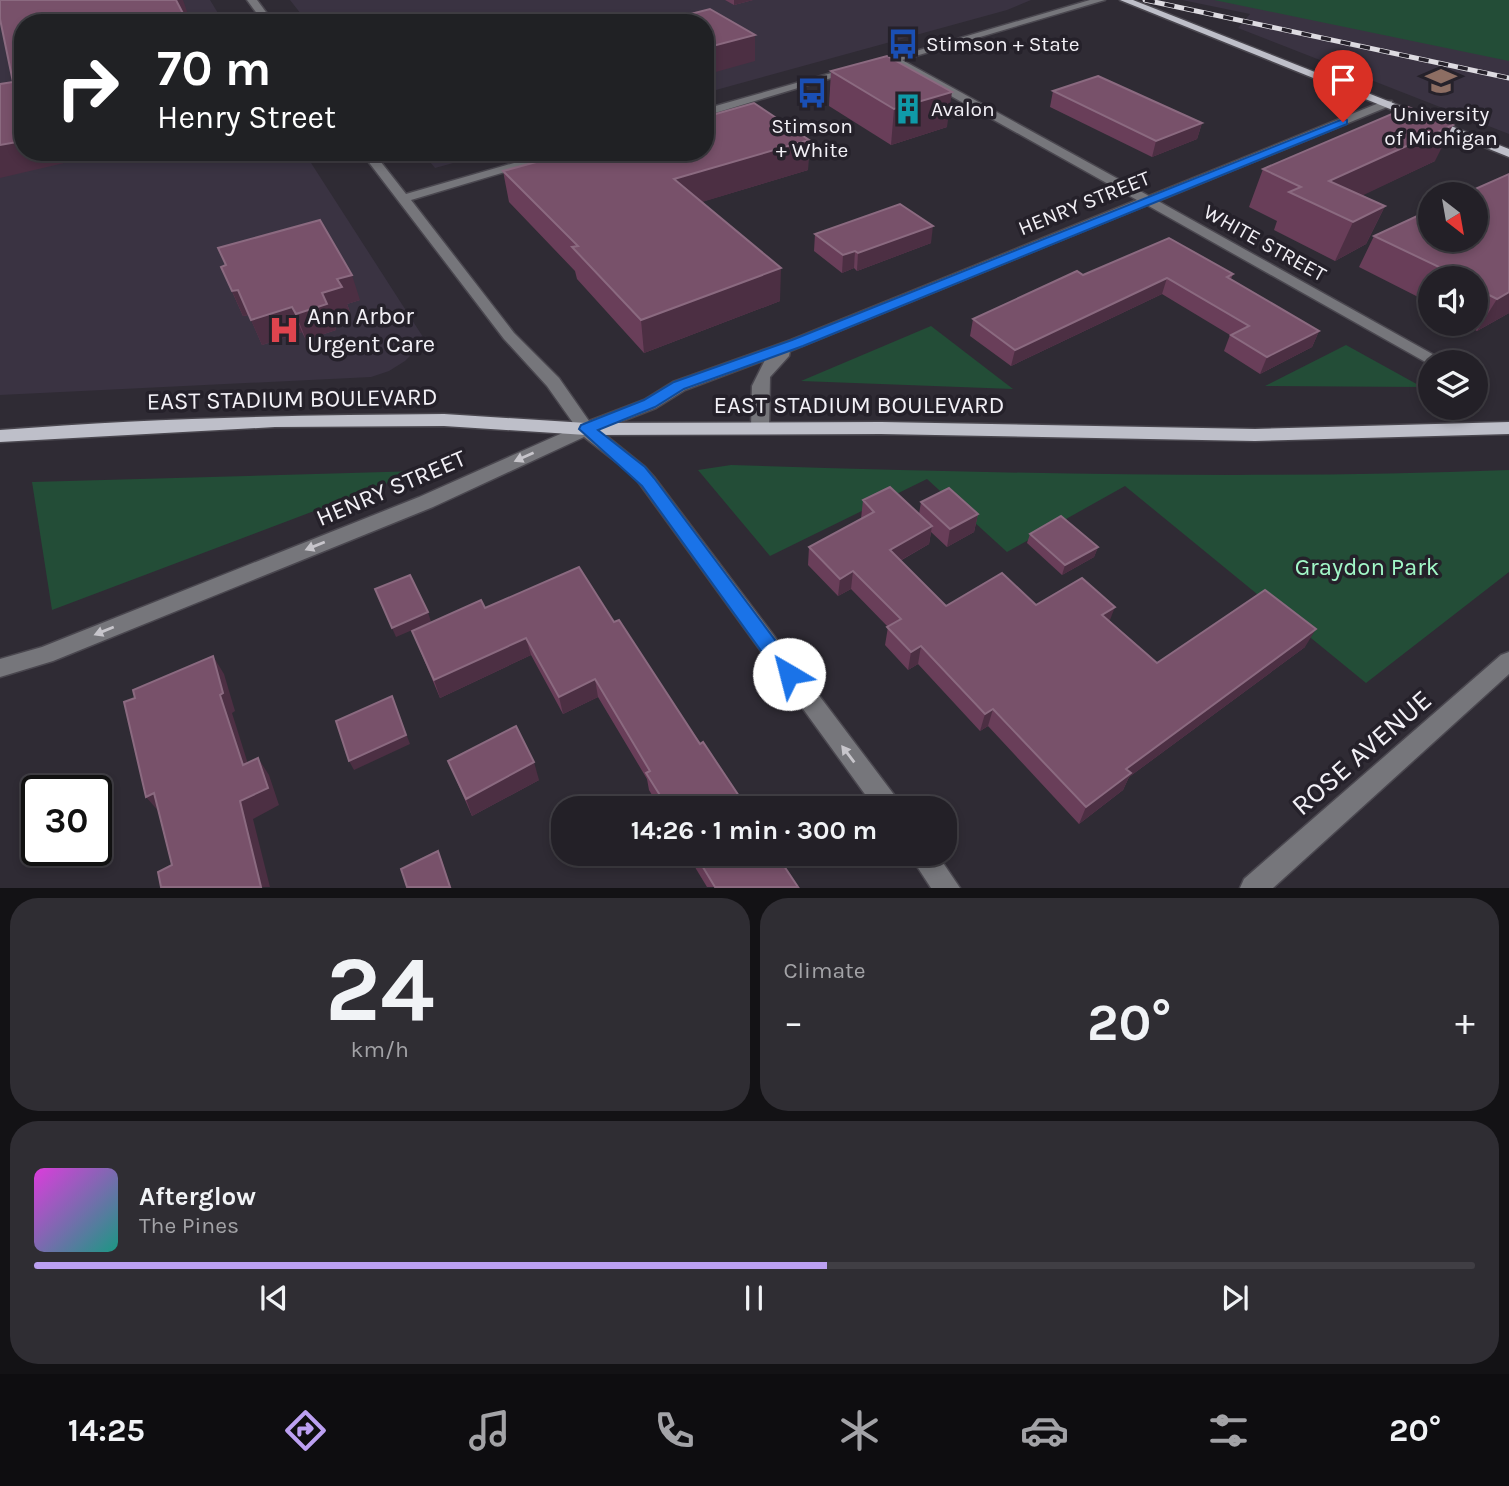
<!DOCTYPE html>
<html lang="en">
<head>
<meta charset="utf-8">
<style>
  body { margin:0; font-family:Karla,sans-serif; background:#2f2d33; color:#f1f3f6; height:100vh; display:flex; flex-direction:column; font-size:26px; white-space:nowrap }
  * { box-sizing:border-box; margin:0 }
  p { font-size:23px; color:#a3a3a7 }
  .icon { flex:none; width:38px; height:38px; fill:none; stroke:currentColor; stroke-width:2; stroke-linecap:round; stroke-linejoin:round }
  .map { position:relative; height:888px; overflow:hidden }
  .sheet { display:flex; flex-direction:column; gap:10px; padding:10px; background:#131215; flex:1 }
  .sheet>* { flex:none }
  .banner { position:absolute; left:14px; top:14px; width:700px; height:147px; border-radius:28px; box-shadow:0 4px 10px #0003,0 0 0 2px #403e44; background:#202124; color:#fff; overflow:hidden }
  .needle { width:46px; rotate:149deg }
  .tools { position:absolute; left:1418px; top:182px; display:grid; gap:14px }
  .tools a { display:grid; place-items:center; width:70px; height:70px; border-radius:50%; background:#232027; box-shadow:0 4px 10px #0003,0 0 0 2px #403e44; font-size:35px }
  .speed { position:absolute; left:21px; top:775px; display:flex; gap:14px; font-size:35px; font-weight:700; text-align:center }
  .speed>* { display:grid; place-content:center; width:91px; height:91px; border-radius:50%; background:#232027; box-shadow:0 4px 10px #0003,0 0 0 2px #403e44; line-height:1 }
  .speed .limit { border:4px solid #111; border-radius:10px; background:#fff; color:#111 }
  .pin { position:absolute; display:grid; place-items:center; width:60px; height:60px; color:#fff; margin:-72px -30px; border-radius:50% 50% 50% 0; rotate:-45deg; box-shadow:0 0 7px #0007 }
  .pin .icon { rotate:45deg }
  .me { position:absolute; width:77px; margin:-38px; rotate:323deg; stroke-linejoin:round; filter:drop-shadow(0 0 5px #0008) }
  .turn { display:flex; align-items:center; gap:24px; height:147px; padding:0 28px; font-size:32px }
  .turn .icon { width:91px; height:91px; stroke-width:2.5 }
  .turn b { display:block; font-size:49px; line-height:60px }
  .big { font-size:52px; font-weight:700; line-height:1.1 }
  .sheet .card { flex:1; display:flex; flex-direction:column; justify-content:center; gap:10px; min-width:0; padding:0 24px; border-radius:28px; background:#2f2d33 }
  .sheet .dial { align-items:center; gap:0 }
  .dial b { font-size:91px; line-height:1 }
  .song { display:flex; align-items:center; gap:21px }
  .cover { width:84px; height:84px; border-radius:10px; background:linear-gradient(135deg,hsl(300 70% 55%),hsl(170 70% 35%)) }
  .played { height:7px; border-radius:4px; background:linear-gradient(90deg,#bca0f2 55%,#403e44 55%) }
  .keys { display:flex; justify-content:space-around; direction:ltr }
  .heat { display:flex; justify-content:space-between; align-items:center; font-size:38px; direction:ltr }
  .sheet .tiles { flex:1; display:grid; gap:10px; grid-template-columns:1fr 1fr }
  .card:last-child { grid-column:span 2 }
  .trip { position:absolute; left:551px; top:796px; width:406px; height:70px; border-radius:28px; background:#232027; box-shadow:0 4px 10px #0003,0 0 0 2px #403e44; font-weight:700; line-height:70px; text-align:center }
  .tab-bar { display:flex; height:112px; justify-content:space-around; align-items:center; background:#0e0d10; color:#a3a3a7 }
  .tab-bar .icon { width:49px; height:49px }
  .tab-bar .on { color:#bca0f2 }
  .tab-bar b { font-size:32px; color:#f1f3f6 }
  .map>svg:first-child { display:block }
  .built { fill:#3a3342 }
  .green { fill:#234d37 }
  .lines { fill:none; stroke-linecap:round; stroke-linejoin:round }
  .minor-casing { stroke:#4a474f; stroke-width:3 }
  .major-casing { stroke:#4a474f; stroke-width:3 }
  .minor { fill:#76767b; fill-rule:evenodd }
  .major { fill:#bebfc9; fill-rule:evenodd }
  .rail-casing { stroke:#dddbe1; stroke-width:5 }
  .rail { stroke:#25212a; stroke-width:3.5; stroke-dasharray:10; stroke-linecap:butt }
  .wall { fill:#693e59 }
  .shaded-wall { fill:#4c2f43 }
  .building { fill:#78516a; stroke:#8b6a80; stroke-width:2 }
  .oneway { fill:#c7c5cb }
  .route { fill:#1a73e8; stroke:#114b97; stroke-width:2 }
  .labels { text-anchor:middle; stroke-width:7; stroke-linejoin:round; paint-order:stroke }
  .far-poi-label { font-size:21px; fill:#f2f0f6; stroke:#25212a; text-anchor:start }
  .far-street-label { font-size:21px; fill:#f2f0f6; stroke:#25212a }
  .poi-label { font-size:24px; fill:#f2f0f6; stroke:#25212a; text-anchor:start }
  .street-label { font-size:24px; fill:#f2f0f6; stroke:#25212a }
  .park-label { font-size:24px; fill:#a2f8c8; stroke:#25212a }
  .near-street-label { font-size:28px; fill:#f2f0f6; stroke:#25212a }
</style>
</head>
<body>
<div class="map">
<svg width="1509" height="888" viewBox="0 0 1509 888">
  <rect width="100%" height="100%" fill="#2f2b34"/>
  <!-- built -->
  <g class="built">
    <path d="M0 0H210L224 23H23V152H304L423 337 417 349 405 361 389 371 371 377 0 395Z"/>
    <path d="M290 0H1031L1007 10 705 93V23H308Z"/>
    <path d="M1182 0H1509V134L1238 28 1250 14Z"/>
    <path d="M422 152H493L435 168Z"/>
  </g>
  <!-- green -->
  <g class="green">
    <path d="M1214 0H1509V61Z"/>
    <path d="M931 326 1013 389 801 381Z"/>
    <path d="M1346 345 1422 387 1265 386Z"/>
    <path d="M731 465C991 473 1249 480 1509 470V572L1366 683 1125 486 1007 552 927 479 770 556 698 470Z"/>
    <path d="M420 471 52 610 32 482Z"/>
  </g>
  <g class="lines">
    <!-- minor casing -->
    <g class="minor-casing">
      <g id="minor">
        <path d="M247 0H257L274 23H264Z"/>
        <path d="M1090 0H1105L902 60 1149 196 1384 101H1392V105L1158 201 1443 360 1429 364 1147 205 790 351 789 356 770 377 769 428 766 432 760 434 751 428 752 386 765 360 685 390 656 408 599 430 645 467 654 477 898 800 901 808H875L642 487 633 475 584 437 433 507 53 661 0 677V659L42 647 419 497 576 427 547 386 504 339 361 152H373L406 194 552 152H572L411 200 514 333 559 378 589 421 644 400 673 382 791 340 1137 200 892 63 887 64 882 61Z"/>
        <path d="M849 68 858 70 705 116V109Z"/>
        <path d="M1509 652V674L1273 888H1240L1244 879 1501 655Z"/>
        <path d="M909 854H937L960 888H931Z"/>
      </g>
    </g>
    <!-- major casing -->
    <g class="major-casing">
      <g id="major">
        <path d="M1120 0H1133L1509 149V157Z"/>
        <path d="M444 414 586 423 881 422 1255 429 1509 422V434L1255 441 881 434 586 435 444 426 275 427 0 442V430C148 418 296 415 444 414Z"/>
      </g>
    </g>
    <!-- minor -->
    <use href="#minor" class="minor"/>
    <!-- major -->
    <use href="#major" class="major"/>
    <!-- rail casing -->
    <g class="rail-casing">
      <path id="rail" d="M1145 0 1509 78"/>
    </g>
    <!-- rail -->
    <use href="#rail" class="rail"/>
  </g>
  <!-- wall -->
  <g class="wall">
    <path d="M725 0H753L734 5Z"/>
    <path d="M831 71 947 127 891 145 829 106Z"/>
    <path d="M1053 91 1202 123 1197 139 1152 157 1050 107Z"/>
    <path d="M809 140 808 170 701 202 780 301 644 353 577 279 575 271 509 202 503 171Z"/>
    <path d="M1435 161 1362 195 1385 206 1366 244 1335 261 1274 230 1277 221 1249 207 1263 169Z"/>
    <path d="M815 234 931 243 857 271 854 268 842 273 814 251Z"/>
    <path d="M1374 236 1475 240 1509 313 1477 331 1463 324H1475V278H1430V303L1359 267Z"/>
    <path d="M221 267 360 300 347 304 350 312 332 318 336 330 306 340 302 332 262 345 249 315 243 316Z"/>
    <path d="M1233 274 1231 279 1319 331 1312 347 1260 374 1224 351 1230 335 1162 294 1011 366 970 336 973 319 1083 275Z"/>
    <path d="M863 500 919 514 921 502 978 514 974 532 947 547 931 532 929 544 900 561 946 606 1036 605 1110 621 1157 663 1305 647 1129 777 1123 790 1079 824 988 726 980 731 918 664 908 670 885 645 888 627 851 589 838 596 808 565 809 547 861 519Z"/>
    <path d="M1030 534 1098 547 1094 557 1062 575 1027 543Z"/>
    <path d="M485 608 614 622 747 808H660L649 790 647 779 598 697 563 714 531 655 440 698 412 631Z"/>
    <path d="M448 761 539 780 472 816Z"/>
    <path d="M687 854H776L798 887H707Z"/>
  </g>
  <!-- shaded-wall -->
  <g class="shaded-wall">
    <path d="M176 0H183L191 23H184Z"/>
    <path d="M734 0H753L734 5Z"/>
    <path d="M755 35V61L705 75V48Z"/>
    <path d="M952 92 947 127 891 145 894 109Z"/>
    <path d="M1202 123 1197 139 1152 157 1156 141Z"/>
    <path d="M1453 125 1435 161 1330 211 1329 181Z"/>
    <path d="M809 140 808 170 676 210 674 179Z"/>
    <path d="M23 141V152H111L0 178V145Z"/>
    <path d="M1385 206 1366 244 1335 261 1353 222Z"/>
    <path d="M933 226 931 243 857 271 858 253Z"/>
    <path d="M855 251 854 268 842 273 843 255Z"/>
    <path d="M781 268 780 301 644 353 641 320Z"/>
    <path d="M352 275 360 300 347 304 350 312 332 318 336 330 306 340 296 314 337 279Z"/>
    <path d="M1167 278 1162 294 1011 366 1015 350Z"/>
    <path d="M1509 284V313L1477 331 1497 299Z"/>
    <path d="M238 290 249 315 243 316 232 291Z"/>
    <path d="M292 307 302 332 262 345 251 320Z"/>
    <path d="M1319 331 1312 347 1260 374 1267 357Z"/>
    <path d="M978 514 974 532 947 547 950 529Z"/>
    <path d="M932 526 929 544 887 568 890 550Z"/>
    <path d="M1098 547 1094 557 1062 575 1065 565Z"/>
    <path d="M853 571 851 589 838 596 840 579Z"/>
    <path d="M1115 607 1108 625 1102 615Z"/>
    <path d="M428 612 431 622 396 637 392 628Z"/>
    <path d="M1316 629 1305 647 1129 777 1123 790 1079 824 1086 807 1126 769Z"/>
    <path d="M526 638 531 655 440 698 434 680Z"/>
    <path d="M921 646 918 664 908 670 911 652Z"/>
    <path d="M213 656 224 674 235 711 232 713 254 783 243 765 220 695Z"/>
    <path d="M595 679 598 697 563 714 559 697Z"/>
    <path d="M392 696 410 744 354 770 349 761Z"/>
    <path d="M993 709 988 726 980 731 985 714Z"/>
    <path d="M258 758 269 775 279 805 253 819 270 887H261L240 801Z"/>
    <path d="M534 762 539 780 472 816 466 799Z"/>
    <path d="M154 793 161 814 146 797Z"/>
    <path d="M438 851 442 860 451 887H450Z"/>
  </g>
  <!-- building -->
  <g class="building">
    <path d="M0 0H176L188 23H23V141L0 145V84L13 82 0 19Z"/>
    <path d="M710 9 755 35 705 48V23H655Z"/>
    <path d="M887 56 952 92 894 109 831 71Z"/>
    <path d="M1098 76 1202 123 1156 141 1053 91Z"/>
    <path d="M754 103 809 140 674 179 781 268 641 320 572 247 578 246 503 171 573 152H705V117Z"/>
    <path d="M1408 107 1453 125 1329 181 1385 206 1353 222 1289 192 1301 187 1263 169Z"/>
    <path d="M1509 174V292L1497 299 1475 288V278H1462L1374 236 1430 210V240H1475V194H1464Z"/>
    <path d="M900 204 933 226 858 253 855 251 843 255 815 234Z"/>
    <path d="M320 220 352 275 337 279 342 287 322 293 327 304 296 314 292 307 251 320 238 290 232 291 221 267 226 265 218 248Z"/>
    <path d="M1169 238 1233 274 1227 277 1319 331 1267 357 1231 335 1249 326 1167 278 1015 350 973 319 1077 271 1083 275Z"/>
    <path d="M890 487 932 526 890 550 946 606 1002 573 1036 605 1082 578 1115 607 1102 615 1157 663 1265 590 1316 629 1126 769 1131 773 1086 807 993 709 985 714 921 646 911 652 887 627 901 619 853 571 840 579 809 547 874 512 863 500Z"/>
    <path d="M949 488 978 514 950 529 921 502Z"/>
    <path d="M1061 516 1098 547 1065 565 1030 534Z"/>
    <path d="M579 567 614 622 619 620 700 744 703 742 747 808H668L646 773 650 771 595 679 559 697 526 638 434 680 412 631 481 600 485 608Z"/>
    <path d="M410 575 428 612 392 628 375 589Z"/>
    <path d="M213 656 223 693 220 695 243 765 258 758 268 788 240 801 261 887H161L158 872 172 865 154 793 146 797 124 702 135 698 133 690Z"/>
    <path d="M392 696 406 735 349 761 336 721Z"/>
    <path d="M516 726 534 762 466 799 448 761Z"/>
    <path d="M438 851 450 887H407L401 869Z"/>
    <path d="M695 854H776L798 887H715Z"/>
  </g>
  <!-- one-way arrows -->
  <defs><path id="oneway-solid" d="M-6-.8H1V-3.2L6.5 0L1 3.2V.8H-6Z" transform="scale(1.75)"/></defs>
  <g class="oneway">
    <use href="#oneway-solid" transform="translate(524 457) rotate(156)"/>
    <use href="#oneway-solid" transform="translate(315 546) rotate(158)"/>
    <use href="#oneway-solid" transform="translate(104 631) rotate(158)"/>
    <use href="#oneway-solid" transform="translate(848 754) rotate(-127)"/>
  </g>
  <!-- route -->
  <path class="route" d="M1343 119 1347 120V124L803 346 684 389 655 407 598 430 645 467 654 478 796 668 799 674 796 680 789 683 782 680 642 486 579 429 581 425 644 400 674 382 792 340Z"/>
  <!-- icons -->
  <defs>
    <g id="bus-bare" transform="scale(2.415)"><path d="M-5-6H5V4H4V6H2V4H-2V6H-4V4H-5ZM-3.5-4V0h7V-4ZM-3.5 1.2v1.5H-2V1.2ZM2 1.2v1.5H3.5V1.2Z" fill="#1a4fb4" stroke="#25212a" stroke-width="2.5" paint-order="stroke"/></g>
    <g id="university-bare" transform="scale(2.415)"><path d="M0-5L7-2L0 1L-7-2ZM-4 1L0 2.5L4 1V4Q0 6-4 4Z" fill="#8d6e63" stroke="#25212a" stroke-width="2.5" paint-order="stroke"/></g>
    <g id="building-bare" transform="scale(2.415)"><path d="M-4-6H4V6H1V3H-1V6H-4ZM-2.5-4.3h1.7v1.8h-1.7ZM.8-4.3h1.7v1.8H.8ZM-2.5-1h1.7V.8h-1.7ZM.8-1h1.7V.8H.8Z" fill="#0f9aa8" stroke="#25212a" stroke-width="2.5" paint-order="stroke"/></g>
    <g id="hospital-bare" transform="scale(2.415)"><path d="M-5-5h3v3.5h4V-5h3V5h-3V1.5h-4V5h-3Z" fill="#e0444e" stroke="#25212a" stroke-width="2.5" paint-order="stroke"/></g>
  </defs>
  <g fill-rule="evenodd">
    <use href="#bus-bare" x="903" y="44"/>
    <use href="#university-bare" x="1441" y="81"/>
    <use href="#bus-bare" x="812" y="93"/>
    <use href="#building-bare" x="908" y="109"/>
    <use href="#hospital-bare" x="284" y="330"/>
  </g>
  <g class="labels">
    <!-- far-poi labels -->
    <g class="far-poi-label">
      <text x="926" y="51">Stimson + State</text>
      <text x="931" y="116">Avalon</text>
      <text x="1441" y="121" text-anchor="middle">University<tspan x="1441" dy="24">of Michigan</tspan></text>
      <text x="812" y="133" text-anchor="middle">Stimson<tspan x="812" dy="24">+ White</tspan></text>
    </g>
    <!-- far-street labels -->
    <g class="far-street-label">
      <text transform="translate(1084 203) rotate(-22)" y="7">HENRY STREET</text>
      <text transform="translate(1265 243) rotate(29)" y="7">WHITE STREET</text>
    </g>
    <!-- poi labels -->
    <g class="poi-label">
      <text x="307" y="324">Ann Arbor<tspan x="307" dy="28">Urgent Care</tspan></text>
    </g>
    <!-- street labels -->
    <g class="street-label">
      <text transform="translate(292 399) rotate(-1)" y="8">EAST STADIUM BOULEVARD</text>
      <text x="859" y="413">EAST STADIUM BOULEVARD</text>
      <text transform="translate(391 488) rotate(-23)" y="8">HENRY STREET</text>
    </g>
    <!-- park labels -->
    <g class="park-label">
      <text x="1367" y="575">Graydon Park</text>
    </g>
    <!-- near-street labels -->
    <g class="near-street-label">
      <text transform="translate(1361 752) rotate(-41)" y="10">ROSE AVENUE</text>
    </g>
  </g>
</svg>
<div class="tools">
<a><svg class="needle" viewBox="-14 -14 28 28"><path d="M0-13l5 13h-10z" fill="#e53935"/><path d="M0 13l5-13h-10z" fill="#a3a3a7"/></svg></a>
<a><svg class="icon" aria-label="sound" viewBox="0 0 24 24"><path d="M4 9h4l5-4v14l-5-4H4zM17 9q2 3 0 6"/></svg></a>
<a><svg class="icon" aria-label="layers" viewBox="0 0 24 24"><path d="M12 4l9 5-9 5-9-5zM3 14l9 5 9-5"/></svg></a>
</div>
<div class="speed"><div class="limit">30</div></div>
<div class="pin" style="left:1343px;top:122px;background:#d93025"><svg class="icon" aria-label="arrive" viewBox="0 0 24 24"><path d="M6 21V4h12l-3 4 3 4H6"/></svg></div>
<svg class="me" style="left:789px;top:674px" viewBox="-20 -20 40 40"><circle r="19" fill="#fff"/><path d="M0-13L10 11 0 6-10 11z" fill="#1a73e8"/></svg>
<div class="trip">14:26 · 1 min · 300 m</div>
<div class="banner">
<div class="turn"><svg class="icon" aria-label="right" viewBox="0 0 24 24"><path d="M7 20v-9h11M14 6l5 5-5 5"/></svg><div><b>70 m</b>Henry Street</div></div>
</div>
</div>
<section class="sheet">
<div class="tiles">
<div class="card dial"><b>24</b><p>km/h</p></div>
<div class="card"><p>Climate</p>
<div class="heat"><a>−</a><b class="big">20°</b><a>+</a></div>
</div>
<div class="card">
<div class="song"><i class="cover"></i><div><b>Afterglow</b><p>The Pines</p></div></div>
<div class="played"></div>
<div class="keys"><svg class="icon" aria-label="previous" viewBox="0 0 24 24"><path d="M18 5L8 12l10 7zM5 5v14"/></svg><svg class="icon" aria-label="pause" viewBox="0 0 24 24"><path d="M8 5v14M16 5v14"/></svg><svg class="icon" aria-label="next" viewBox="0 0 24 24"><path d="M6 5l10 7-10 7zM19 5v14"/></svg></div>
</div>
</div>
</section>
<nav class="tab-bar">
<b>14:25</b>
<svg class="icon on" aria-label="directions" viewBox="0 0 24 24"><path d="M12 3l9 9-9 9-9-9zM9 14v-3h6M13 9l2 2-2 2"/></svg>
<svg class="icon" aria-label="music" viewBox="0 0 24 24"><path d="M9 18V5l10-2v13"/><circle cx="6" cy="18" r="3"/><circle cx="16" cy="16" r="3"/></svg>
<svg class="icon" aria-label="phone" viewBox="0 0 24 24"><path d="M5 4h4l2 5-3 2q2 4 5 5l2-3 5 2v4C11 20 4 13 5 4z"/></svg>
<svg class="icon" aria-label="climate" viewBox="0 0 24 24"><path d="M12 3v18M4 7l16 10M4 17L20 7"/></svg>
<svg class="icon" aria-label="car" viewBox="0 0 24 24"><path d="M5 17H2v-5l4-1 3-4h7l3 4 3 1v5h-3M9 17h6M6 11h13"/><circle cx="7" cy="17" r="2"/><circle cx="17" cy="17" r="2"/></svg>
<svg class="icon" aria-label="filters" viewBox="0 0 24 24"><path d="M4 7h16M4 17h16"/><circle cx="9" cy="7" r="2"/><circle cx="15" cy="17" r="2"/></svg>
<b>20°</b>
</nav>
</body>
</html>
